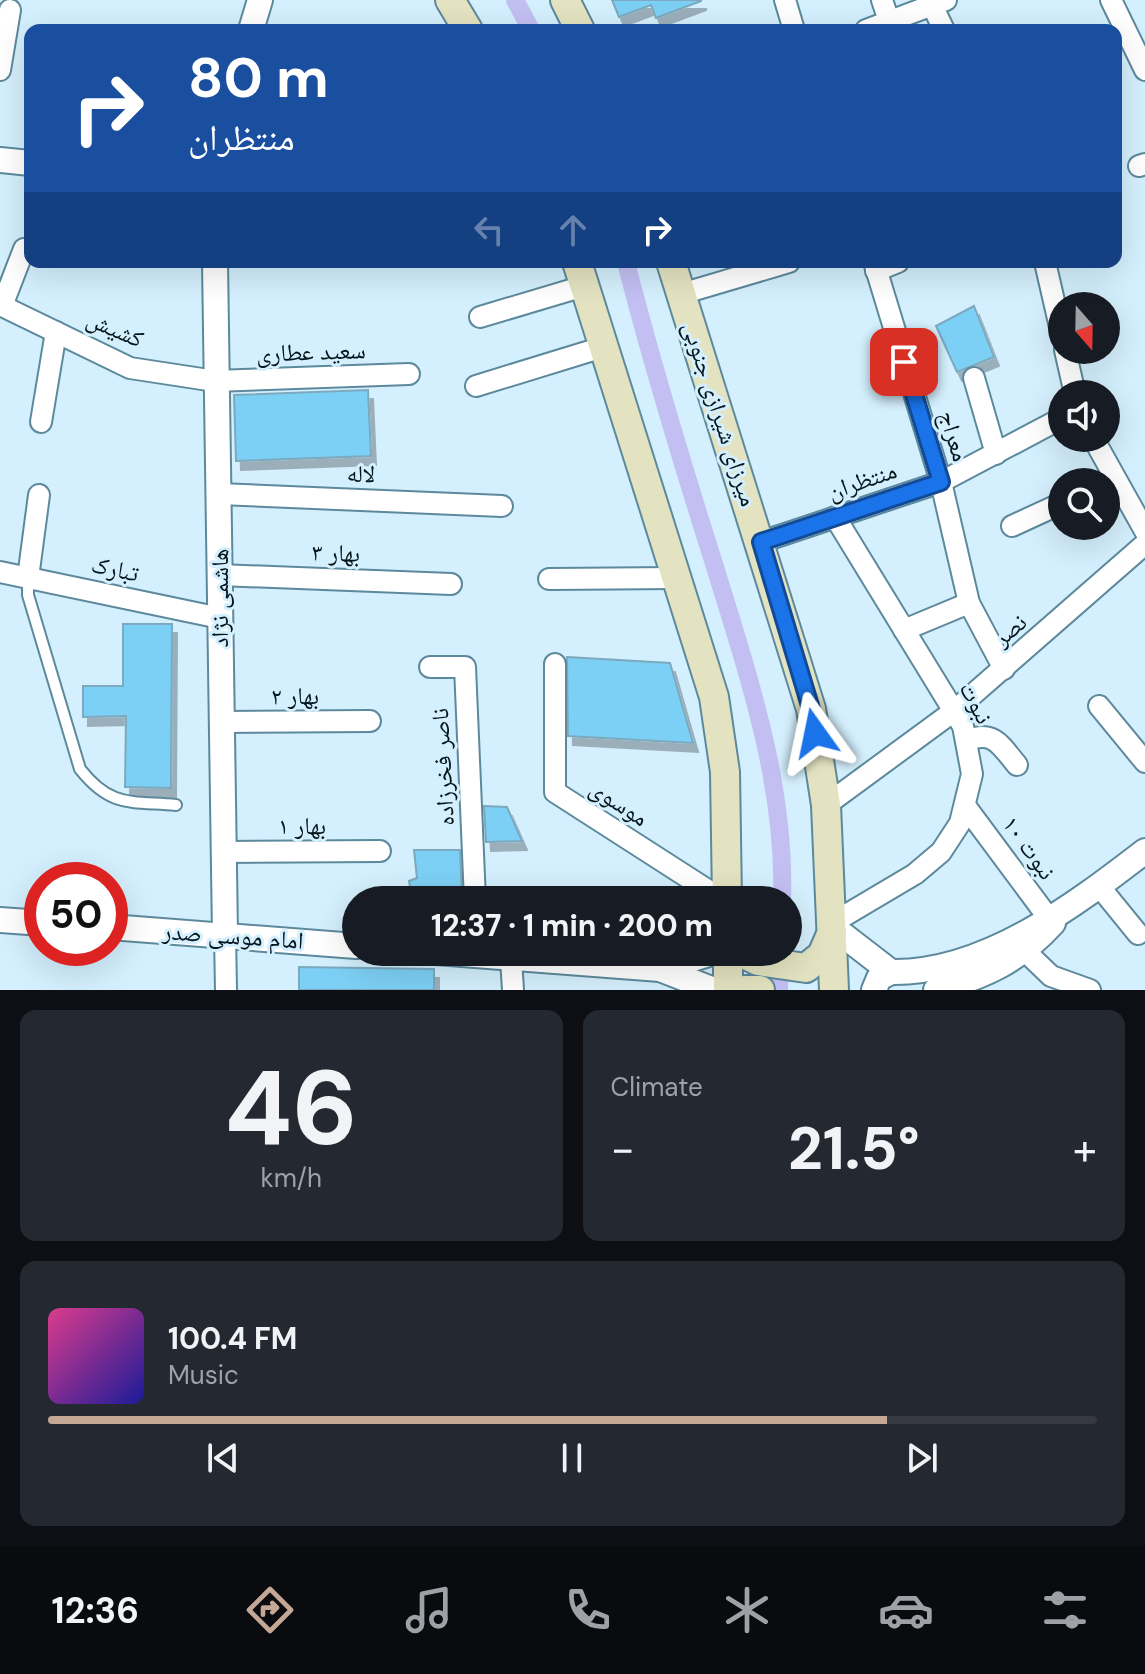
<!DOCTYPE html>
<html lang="en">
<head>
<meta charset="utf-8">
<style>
  body { margin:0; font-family:"DM Sans","Noto Naskh Arabic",sans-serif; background:#242831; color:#f1f3f6; height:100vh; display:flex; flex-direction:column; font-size:30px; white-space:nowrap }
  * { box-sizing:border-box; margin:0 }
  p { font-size:26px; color:#9ea1a6 }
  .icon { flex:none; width:44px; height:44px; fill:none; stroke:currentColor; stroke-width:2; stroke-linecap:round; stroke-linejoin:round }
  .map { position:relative; height:990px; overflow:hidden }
  .side { display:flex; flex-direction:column; gap:20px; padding:20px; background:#0d0f14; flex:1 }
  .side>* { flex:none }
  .top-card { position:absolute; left:24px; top:24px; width:1098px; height:244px; border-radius:16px; box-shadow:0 8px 32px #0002; background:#1a4fa0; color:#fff; overflow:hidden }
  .needle { width:52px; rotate:160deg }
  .buttons { position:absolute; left:1048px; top:292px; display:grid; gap:16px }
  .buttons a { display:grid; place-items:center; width:72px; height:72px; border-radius:50%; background:#171b24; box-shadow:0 8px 32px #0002; font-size:40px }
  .speed { position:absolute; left:24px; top:862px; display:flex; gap:16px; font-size:40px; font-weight:700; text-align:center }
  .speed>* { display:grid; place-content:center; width:104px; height:104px; border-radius:50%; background:#171b24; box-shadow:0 8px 32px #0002; line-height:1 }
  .speed .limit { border:12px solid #d22; background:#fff; color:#111 }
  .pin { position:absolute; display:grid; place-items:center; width:68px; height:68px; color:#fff; margin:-34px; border-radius:16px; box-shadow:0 4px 12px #0006 }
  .me { position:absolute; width:88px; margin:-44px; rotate:348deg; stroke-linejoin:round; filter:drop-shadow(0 0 6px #0008) }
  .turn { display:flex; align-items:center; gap:28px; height:168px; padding:0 32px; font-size:36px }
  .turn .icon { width:104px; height:104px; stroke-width:2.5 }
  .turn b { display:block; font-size:56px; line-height:68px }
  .lanes { display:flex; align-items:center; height:76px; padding:0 32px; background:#0003; justify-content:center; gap:40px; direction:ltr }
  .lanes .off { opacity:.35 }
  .big { font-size:60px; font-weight:800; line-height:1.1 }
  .side .tile { flex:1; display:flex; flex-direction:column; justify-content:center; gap:12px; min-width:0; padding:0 28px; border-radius:16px; background:#242831 }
  .side .dial { align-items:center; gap:0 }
  .dial b { font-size:104px; line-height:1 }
  .song { display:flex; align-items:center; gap:24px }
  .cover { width:96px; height:96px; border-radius:12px; background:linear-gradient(135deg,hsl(330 70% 55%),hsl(240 70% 35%)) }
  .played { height:8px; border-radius:4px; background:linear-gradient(90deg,#c5a796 80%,#363941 80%) }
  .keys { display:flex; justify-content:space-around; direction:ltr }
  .heat { display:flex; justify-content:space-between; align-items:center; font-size:44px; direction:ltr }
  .side .tiles { flex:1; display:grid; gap:20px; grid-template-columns:1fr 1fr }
  .tile:last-child { grid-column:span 2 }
  .trip { position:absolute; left:342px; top:886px; width:460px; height:80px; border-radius:40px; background:#171b24; box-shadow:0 8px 32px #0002; font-weight:800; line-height:80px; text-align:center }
  .tabs { display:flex; height:128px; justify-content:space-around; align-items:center; background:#090b0e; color:#9ea1a6 }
  .tabs .icon { width:56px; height:56px }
  .tabs .active { color:#c5a796 }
  .tabs b { font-size:36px; color:#f1f3f6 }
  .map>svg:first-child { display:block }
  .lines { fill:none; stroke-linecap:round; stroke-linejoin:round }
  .canal { stroke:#c3bff3; stroke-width:18 }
  .building { fill:#7dd0f5; stroke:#7ca9be; stroke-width:2; filter:url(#shadow) }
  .service-casing { stroke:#5d899d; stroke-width:14 }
  .minor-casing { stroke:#5d899d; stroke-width:24 }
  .tertiary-casing { stroke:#5d899d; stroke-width:28 }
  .secondary-casing { stroke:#5d899d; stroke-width:32 }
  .service { stroke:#fff; stroke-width:10 }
  .minor { stroke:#fff; stroke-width:20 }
  .tertiary { stroke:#fff; stroke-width:24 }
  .secondary { stroke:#e3e3c1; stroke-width:28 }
  .route-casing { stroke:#114b97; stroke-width:20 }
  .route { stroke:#1a73e8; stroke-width:14 }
  .labels { text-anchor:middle; stroke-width:6; stroke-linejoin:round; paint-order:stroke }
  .street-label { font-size:24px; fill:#04151c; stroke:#d4effd }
</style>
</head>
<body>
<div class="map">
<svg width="1145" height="990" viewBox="0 0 1145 990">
  <defs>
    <filter id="shadow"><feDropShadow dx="5" dy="9" stdDeviation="0" flood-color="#0004"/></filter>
  </defs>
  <rect width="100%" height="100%" fill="#d4effd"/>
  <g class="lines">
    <!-- canal -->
    <g class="canal">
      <path d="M515 0 531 30"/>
      <path d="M626 262C652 365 683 466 715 567 748 675 786 785 782 900"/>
      <path d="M779 990 780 955"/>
    </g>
  </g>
  <!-- building -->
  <g class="building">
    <path d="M612 0H701V1L656 18 651 5 619 17Z"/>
    <path d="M974 306 994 357 957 372 936 326Z"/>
    <path d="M368 390 371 456 236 461 234 395Z"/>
    <path d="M123 624H172L171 788 125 787 126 716 83 717V686H123Z"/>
    <path d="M567 657 670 663 693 743 568 736Z"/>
    <path d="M484 806 507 807 522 841 486 842Z"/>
    <path d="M414 850H460L462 900H412L409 881 417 878Z"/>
    <path d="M299 967 434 969V990H299Z"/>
  </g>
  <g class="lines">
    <!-- service casing -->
    <g class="service-casing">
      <path id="service" d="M28 578V595L80 769C111 808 130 801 176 805"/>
    </g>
    <!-- minor casing -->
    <g class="minor-casing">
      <g id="minor">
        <path d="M785 0 794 30"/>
        <path d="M882 0 889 21"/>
        <path d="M1111 0 1145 70"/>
        <path d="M932 5 944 30"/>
        <path d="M866 30 946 0"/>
        <path d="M0 70 10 10"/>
        <path d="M1139 166 1145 164"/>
        <path d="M874 262 941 482 969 603 1004 669"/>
        <path d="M1045 262 1062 336"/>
        <path d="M876 271 898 262"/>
        <path d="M681 294 789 262"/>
        <path d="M0 305 130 368 215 381 409 374"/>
        <path d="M2 306 24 249"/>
        <path d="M480 317 584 286"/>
        <path d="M1065 350 1075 394"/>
        <path d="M974 378 996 454"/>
        <path d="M476 386 603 347"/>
        <path d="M41 422 56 332"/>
        <path d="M1093 438 1145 531"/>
        <path d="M219 494 502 506"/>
        <path d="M1012 526 1062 503"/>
        <path d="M761 542 941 482 1062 418"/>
        <path d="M0 572 220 618"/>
        <path d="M219 575 451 584"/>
        <path d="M28 578 39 495"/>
        <path d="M549 579 676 578"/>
        <path d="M904 630 969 603"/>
        <path d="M555 664V792L723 900"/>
        <path d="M430 667H465L475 900"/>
        <path d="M1099 706 1145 762"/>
        <path d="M221 722 370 721"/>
        <path d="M968 740C994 730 1001 746 1017 765"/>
        <path d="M826 805 954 711 1145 544"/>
        <path d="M966 807 1050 920"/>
        <path d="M225 852 380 851"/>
        <path d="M1099 886 1138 934"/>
        <path d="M834 922 915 874 941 852 960 823 972 774 963 726 835 517"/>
        <path d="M225 935 226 990"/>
        <path d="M1026 952 1051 976 1090 990"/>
        <path d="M511 959 513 990"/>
      </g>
    </g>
    <!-- tertiary casing -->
    <g class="tertiary-casing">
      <g id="tertiary">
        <path d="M251 30 260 0"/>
        <path d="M0 160 30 163"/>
        <path d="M215 262 225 935"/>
        <path d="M0 920 42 923"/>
        <path d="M110 927 356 946"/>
        <path d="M834 928 891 972C984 974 1075 905 1145 851"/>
        <path d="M436 952 660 969 714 990"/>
        <path d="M660 969 715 952"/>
        <path d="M874 990 879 978 891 972"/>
        <path d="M936 990C986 976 1018 961 1053 923"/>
      </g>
    </g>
    <!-- secondary casing -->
    <g class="secondary-casing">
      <g id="secondary">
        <path d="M450 0 468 30"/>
        <path d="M565 0 580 30"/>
        <path d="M577 262 714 697 725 772 727 900"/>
        <path d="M671 262 811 709 826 805 834 990"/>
        <path d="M728 952V990"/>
        <path d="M740 952 758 961 806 968 822 955 832 932"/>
        <path d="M745 990H760"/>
      </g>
    </g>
    <!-- service -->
    <use href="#service" class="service"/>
    <!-- minor -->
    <use href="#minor" class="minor"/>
    <!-- tertiary -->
    <use href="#tertiary" class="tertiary"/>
    <!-- secondary -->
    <use href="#secondary" class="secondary"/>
  </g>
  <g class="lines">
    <!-- route casing -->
    <g class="route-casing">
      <path id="route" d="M815 733 811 709 761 542 941 482 904 362"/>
    </g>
    <!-- route -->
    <use href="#route" class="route"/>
  </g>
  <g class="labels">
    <!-- street labels -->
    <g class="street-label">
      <text transform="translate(115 329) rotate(23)" y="8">کشیش</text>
      <text transform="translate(311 352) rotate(-2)" y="8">سعید عطاری</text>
      <text transform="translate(720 414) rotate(72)" y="8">میرزای شیرازی جنوبی</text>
      <text transform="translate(954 436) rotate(73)" y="8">معراج</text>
      <text transform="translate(361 474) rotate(2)" y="8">لاله</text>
      <text transform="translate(862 481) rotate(-19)" y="8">منتظران</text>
      <text transform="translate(336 553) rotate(2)" y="8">بهار ۳</text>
      <text transform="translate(115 569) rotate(12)" y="8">تبارک</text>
      <text transform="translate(220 598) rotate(-90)" y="8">هاشمی نژاد</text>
      <text transform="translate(1010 630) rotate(-41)" y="8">نصر</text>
      <text x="295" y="704">بهار ۲</text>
      <text transform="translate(976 703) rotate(62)" y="8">نبوت</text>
      <text transform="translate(443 767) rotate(-93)" y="8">ناصر فخرزاده</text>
      <text transform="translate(619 803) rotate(33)" y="8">موسوی</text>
      <text x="302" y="834">بهار ۱</text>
      <text transform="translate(1029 848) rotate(54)" y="8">نبوت ۱۰</text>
      <text transform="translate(233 936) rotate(4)" y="8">امام موسی صدر</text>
    </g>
  </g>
</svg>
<div class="buttons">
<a><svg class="needle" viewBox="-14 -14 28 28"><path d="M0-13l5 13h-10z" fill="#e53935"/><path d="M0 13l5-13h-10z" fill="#9ea1a6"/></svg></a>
<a><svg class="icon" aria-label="sound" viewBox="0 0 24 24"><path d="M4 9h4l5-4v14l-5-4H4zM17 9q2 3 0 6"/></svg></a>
<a><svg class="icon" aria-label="search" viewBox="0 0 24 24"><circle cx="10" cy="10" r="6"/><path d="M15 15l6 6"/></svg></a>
</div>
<div class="speed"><div class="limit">50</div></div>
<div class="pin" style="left:904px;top:362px;background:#d93025"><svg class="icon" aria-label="arrive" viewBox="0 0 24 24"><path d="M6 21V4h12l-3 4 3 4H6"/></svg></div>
<svg class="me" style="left:815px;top:733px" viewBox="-20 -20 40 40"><path d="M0-17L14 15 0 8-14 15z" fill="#1a73e8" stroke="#fff" stroke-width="4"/></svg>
<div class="trip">12:37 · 1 min · 200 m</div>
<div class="top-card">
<div class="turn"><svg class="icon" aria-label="right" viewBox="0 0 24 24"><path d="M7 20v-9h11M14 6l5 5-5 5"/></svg><div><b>80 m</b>منتظران</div></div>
<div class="lanes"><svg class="icon off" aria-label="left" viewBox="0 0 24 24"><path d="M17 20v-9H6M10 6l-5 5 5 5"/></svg><svg class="icon off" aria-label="ahead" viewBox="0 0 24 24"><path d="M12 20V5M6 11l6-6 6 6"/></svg><svg class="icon" aria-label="right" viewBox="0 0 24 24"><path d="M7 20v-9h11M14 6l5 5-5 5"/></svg></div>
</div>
</div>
<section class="side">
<div class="tiles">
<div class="tile dial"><b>46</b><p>km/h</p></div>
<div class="tile"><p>Climate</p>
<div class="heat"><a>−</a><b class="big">21.5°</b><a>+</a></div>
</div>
<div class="tile">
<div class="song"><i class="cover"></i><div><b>100.4 FM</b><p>Music</p></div></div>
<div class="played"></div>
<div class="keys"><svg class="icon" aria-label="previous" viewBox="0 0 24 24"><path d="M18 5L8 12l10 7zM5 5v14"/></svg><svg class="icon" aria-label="pause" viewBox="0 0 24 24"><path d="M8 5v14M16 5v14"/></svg><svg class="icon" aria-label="next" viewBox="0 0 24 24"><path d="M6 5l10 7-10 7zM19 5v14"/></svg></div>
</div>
</div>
</section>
<nav class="tabs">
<b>12:36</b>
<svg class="icon active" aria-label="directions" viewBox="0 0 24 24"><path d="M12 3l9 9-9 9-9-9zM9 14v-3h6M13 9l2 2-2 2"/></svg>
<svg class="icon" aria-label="music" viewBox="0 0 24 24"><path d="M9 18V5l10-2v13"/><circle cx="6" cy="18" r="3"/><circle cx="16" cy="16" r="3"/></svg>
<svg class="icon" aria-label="phone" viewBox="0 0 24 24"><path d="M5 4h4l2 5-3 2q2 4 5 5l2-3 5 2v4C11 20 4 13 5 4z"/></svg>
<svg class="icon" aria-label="climate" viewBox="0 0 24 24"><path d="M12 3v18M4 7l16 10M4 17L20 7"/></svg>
<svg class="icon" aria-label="car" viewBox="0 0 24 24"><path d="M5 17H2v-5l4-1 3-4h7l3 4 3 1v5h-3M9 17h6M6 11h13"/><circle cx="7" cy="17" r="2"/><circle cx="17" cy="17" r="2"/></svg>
<svg class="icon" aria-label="filters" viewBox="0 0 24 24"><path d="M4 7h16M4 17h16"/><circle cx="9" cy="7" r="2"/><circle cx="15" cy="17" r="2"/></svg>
</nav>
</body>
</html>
